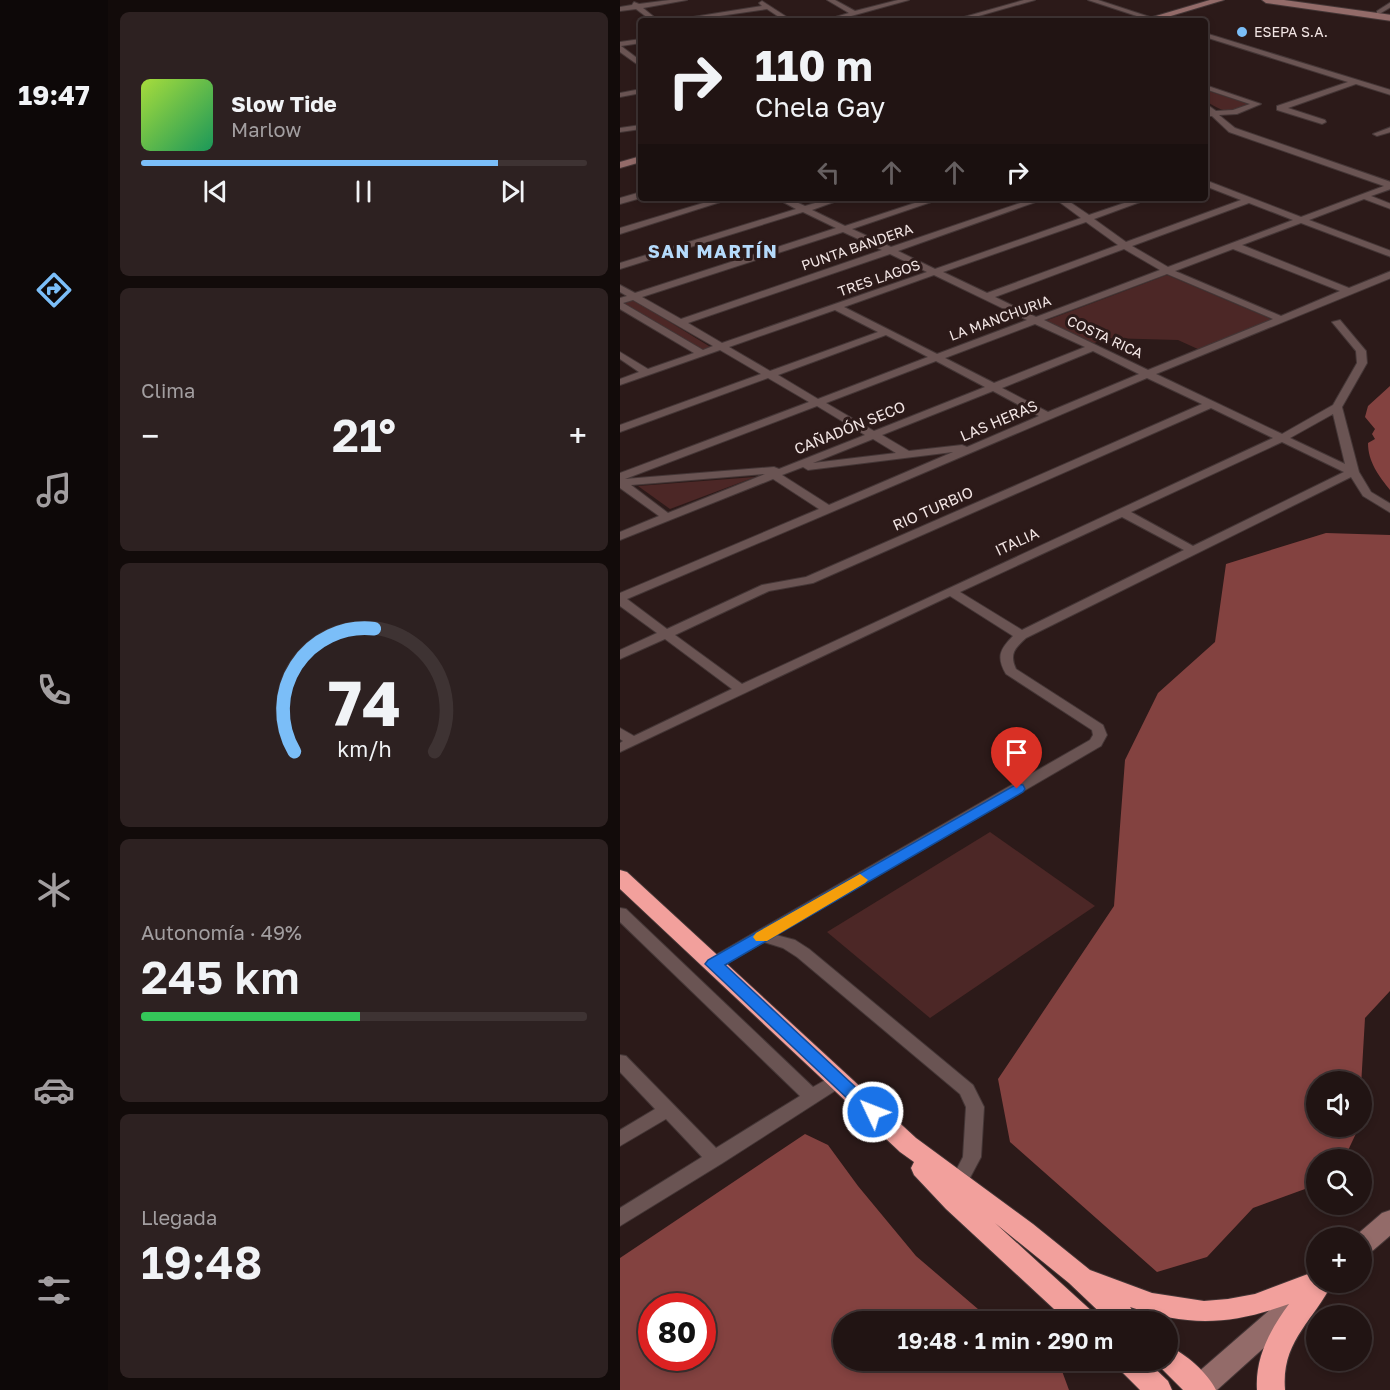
<!DOCTYPE html>
<html lang="es">
<head>
<meta charset="utf-8">
<style>
  body { margin:0; font-family:"Golos Text",sans-serif; background:#2d2121; color:#f1f3f6; height:100vh; display:flex; flex-direction:column; font-size:22px; white-space:nowrap }
  * { box-sizing:border-box; margin:0 }
  p { font-size:20px; color:#a29ea0 }
  .icon { flex:none; width:33px; height:33px; fill:none; stroke:currentColor; stroke-width:2; stroke-linecap:round; stroke-linejoin:round }
  .map { position:relative; flex:1; overflow:hidden }
  .sheet { display:flex; flex-direction:column; gap:12px; padding:12px; background:#120b0a; width:512px }
  .sheet>* { flex:none }
  .top-card { position:absolute; left:18px; top:18px; width:570px; height:183px; border-radius:6px; box-shadow:0 3px 9px #0003,0 0 0 2px #3e3333; background:#211413; color:#f1f3f6; overflow:hidden }
  .fabs { position:absolute; left:686px; top:1071px; display:grid; gap:12px }
  .fabs a { display:grid; place-items:center; width:66px; height:66px; border-radius:50%; background:#211413; box-shadow:0 3px 9px #0003,0 0 0 2px #3e3333; font-size:30px }
  .speed { position:absolute; left:18px; top:1293px; display:flex; gap:12px; font-size:30px; font-weight:700; text-align:center }
  .speed>* { display:grid; place-content:center; width:78px; height:78px; border-radius:50%; background:#211413; box-shadow:0 3px 9px #0003,0 0 0 2px #3e3333; line-height:1 }
  .speed .limit { border:9px solid #d22; background:#fff; color:#111 }
  .pin { position:absolute; display:grid; place-items:center; width:51px; height:51px; color:#fff; margin:-62px -26px; border-radius:50% 50% 50% 0; rotate:-45deg; box-shadow:0 0 6px #0007 }
  .pin .icon { rotate:45deg }
  .me { position:absolute; width:66px; margin:-33px; rotate:313deg; stroke-linejoin:round; filter:drop-shadow(0 0 4px #0008) }
  .turn { display:flex; align-items:center; gap:21px; height:126px; padding:0 18px; font-size:27px }
  .turn .icon { width:78px; height:78px; stroke-width:2.5 }
  .turn b { display:block; font-size:42px; line-height:51px }
  .lanes { display:flex; align-items:center; height:57px; padding:0 18px; background:#0003; justify-content:center; gap:30px; direction:ltr }
  .lanes .off { opacity:.35 }
  .big { font-size:45px; font-weight:600; line-height:1.1 }
  .sheet .widget { flex:1; display:flex; flex-direction:column; justify-content:center; gap:9px; min-width:0; padding:0 21px; border-radius:9px; background:#2d2121 }
  .sheet .dial { align-items:center; gap:0 }
  .dial svg { height:156px; overflow:visible; fill:none; stroke:#3e3333; stroke-width:7; stroke-linecap:round; text-anchor:middle }
  .dial text { fill:#f1f3f6; stroke:none }
  .song { display:flex; align-items:center; gap:18px }
  .cover { width:72px; height:72px; border-radius:9px; background:linear-gradient(135deg,hsl(80 70% 55%),hsl(150 70% 35%)) }
  .played { height:6px; border-radius:3px; background:linear-gradient(90deg,#7bbef8 80%,#3e3333 80%) }
  .keys { display:flex; justify-content:space-around; direction:ltr }
  .heat { display:flex; justify-content:space-between; align-items:center; font-size:33px; direction:ltr }
  .charge { height:9px; border-radius:4px; background:linear-gradient(90deg,#34c759 49%,#3e3333 0) }
  .trip { position:absolute; left:213px; top:1311px; width:345px; height:60px; border-radius:30px; background:#211413; box-shadow:0 3px 9px #0003,0 0 0 2px #3e3333; font-weight:600; line-height:60px; text-align:center }
  main { display:flex; flex:1; min-height:0 }
  .tabs { display:flex; flex-direction:column; width:108px; justify-content:space-around; align-items:center; background:#0d0808; color:#a29ea0 }
  .tabs .icon { width:42px; height:42px }
  .tabs .selected { color:#7bbef8 }
  .tabs b { font-size:27px; color:#f1f3f6 }
  .map>svg:first-child { display:block }
  .green { fill:#4c2726 }
  .water { fill:#834240; fill-rule:evenodd }
  .lines { fill:none; stroke-linecap:round; stroke-linejoin:round }
  .street-casing { stroke:#443636; stroke-width:2 }
  .secondary-casing { stroke:#443636; stroke-width:2 }
  .highway-casing { stroke:#443636; stroke-width:2 }
  .street { fill:#6a5453; fill-rule:evenodd }
  .secondary { fill:#936b69; fill-rule:evenodd }
  .highway { fill:#f2a09c; fill-rule:evenodd }
  .route { fill:#1a73e8; stroke:#114b97; stroke-width:1.5 }
  .slow { fill:#f59e0b }
  .poi-dot { fill:#7bbef8; stroke:#2c1a19; stroke-width:2 }
  .labels { text-anchor:middle; stroke-width:6; stroke-linejoin:round; paint-order:stroke }
  .far-poi-label { font-size:14px; fill:#f2e5e4; stroke:#2c1a19; text-anchor:start }
  .far-street-label { font-size:14px; fill:#f2e5e4; stroke:#2c1a19 }
  .street-label { font-size:15px; fill:#f2e5e4; stroke:#2c1a19 }
  .far-district-label { font-size:18px; font-weight:bold; letter-spacing:1.5px; fill:#b5dafb; stroke:#2c1a19 }
</style>
</head>
<body>
<main>
<nav class="tabs">
<b>19:47</b>
<svg class="icon selected" aria-label="directions" viewBox="0 0 24 24"><path d="M12 3l9 9-9 9-9-9zM9 14v-3h6M13 9l2 2-2 2"/></svg>
<svg class="icon" aria-label="music" viewBox="0 0 24 24"><path d="M9 18V5l10-2v13"/><circle cx="6" cy="18" r="3"/><circle cx="16" cy="16" r="3"/></svg>
<svg class="icon" aria-label="phone" viewBox="0 0 24 24"><path d="M5 4h4l2 5-3 2q2 4 5 5l2-3 5 2v4C11 20 4 13 5 4z"/></svg>
<svg class="icon" aria-label="climate" viewBox="0 0 24 24"><path d="M12 3v18M4 7l16 10M4 17L20 7"/></svg>
<svg class="icon" aria-label="car" viewBox="0 0 24 24"><path d="M5 17H2v-5l4-1 3-4h7l3 4 3 1v5h-3M9 17h6M6 11h13"/><circle cx="7" cy="17" r="2"/><circle cx="17" cy="17" r="2"/></svg>
<svg class="icon" aria-label="filters" viewBox="0 0 24 24"><path d="M4 7h16M4 17h16"/><circle cx="9" cy="7" r="2"/><circle cx="15" cy="17" r="2"/></svg>
</nav>
<section class="sheet">
<div class="widget">
<div class="song"><i class="cover"></i><div><b>Slow Tide</b><p>Marlow</p></div></div>
<div class="played"></div>
<div class="keys"><svg class="icon" aria-label="previous" viewBox="0 0 24 24"><path d="M18 5L8 12l10 7zM5 5v14"/></svg><svg class="icon" aria-label="pause" viewBox="0 0 24 24"><path d="M8 5v14M16 5v14"/></svg><svg class="icon" aria-label="next" viewBox="0 0 24 24"><path d="M6 5l10 7-10 7zM19 5v14"/></svg></div>
</div>
<div class="widget"><p>Clima</p>
<div class="heat"><a>−</a><b class="big">21°</b><a>+</a></div>
</div>
<div class="widget dial"><svg viewBox="0 0 100 80">
<path d="M14 69A42 42 0 1 1 86 69"/>
<path d="M14 69A42 42 0 0 1 55 6" stroke="#7bbef8"/>
<text x="50" y="56" font-size="32" font-weight="700">74</text>
<text x="50" y="72" font-size="11">km/h</text>
</svg></div>
<div class="widget"><p>Autonomía · 49%</p><b class="big">245 km</b><div class="charge"></div></div>
<div class="widget"><p>Llegada</p><b class="big">19:48</b></div>
</section>
<div class="map">
<svg width="771" height="1390" viewBox="0 0 771 1390">
  <rect width="100%" height="100%" fill="#2c1a19"/>
  <!-- green -->
  <g class="green">
    <path d="M585 90 629 104C610 116 603 111 585 101Z"/>
    <path d="M547 275 653 320 580 350 558 340 486 338 472 344 425 321Z"/>
    <path d="M14 300 92 348 83 350 3 303Z"/>
    <path d="M135 477 50 509 18 486Z"/>
    <path d="M370 832 475 906 310 1018 207 932Z"/>
  </g>
  <!-- water -->
  <g class="water">
    <path d="M770 386V490C759 476 748 462 748 443L755 439 752 434 755 429 745 417 748 406Z"/>
    <path d="M706 533 770 535V991L745 1018 741 1086V1082H696V1126L739 1127 724 1159 696 1160V1185L633 1208 587 1257 537 1272 390 1142 378 1079 494 906 505 760 538 693 595 642 606 564Z"/>
    <path d="M185 1134 208 1145 238 1186 296 1256 372 1321 224 1322V1360L427 1361 442 1371 449 1390H0V1258ZM32 1306H82V1358H32Z"/>
  </g>
  <g class="lines">
    <!-- street casing -->
    <g class="street-casing">
      <g id="street">
        <path d="M50 0H67L23 8 39 21H32L16 9 0 11V7L12 5 14 2 19 4Z"/>
        <path d="M207 0H215L235 11 278 0H289L213 21H202L229 13Z"/>
        <path d="M404 0H415L341 21H330Z"/>
        <path d="M468 0H478L542 21H532Z"/>
        <path d="M142 1 173 21H165L147 9 65 21H48L142 6 139 3Z"/>
        <path d="M771 2V7L761 13H757V11Z"/>
        <path d="M585 33 771 90V95L736 84 668 108 705 120 706 122 702 124 657 110V106L728 82 585 37Z"/>
        <path d="M21 39V43L1 46 21 61V67L0 52V42Z"/>
        <path d="M585 85 641 104 617 114 599 115 615 128 771 182V189L751 196 771 204V209L744 199 689 220 771 251V257L681 223 622 245 729 288 771 271V278L536 374 662 434 713 405 737 363 736 351 712 322 720 320 746 351 747 363 722 407 739 472 751 492 771 504V513L743 496 731 477 406 638C395 648 389 654 396 669L483 725 487 735 481 746 156 935 175 940 189 949 353 1085 364 1107 361 1157 344 1189 338 1191 332 1189 329 1184 343 1157 346 1107 340 1094 177 957 163 948 144 942 99 968H87L85 964 87 960 470 740 473 735 472 730 386 674C376 657 380 649 393 636L330 596 0 752V743L3 741 0 739V728L14 736 112 689 45 639 0 659V650L37 633 0 606V593L199 509 153 479 0 540V532L39 516 0 488V473L189 402 148 378 0 432V425L141 374 100 350 0 385V379L19 372 0 359V352L28 369 74 353 0 309V298L7 296 0 292V285L15 293 216 228 183 212 0 269V263L176 209 156 198H167L185 206 212 198H225L192 210 225 226 310 198H323L232 229 271 247 415 198H427L278 251 315 269 461 218 434 198H444L469 215 519 198H531L474 219 506 242 621 200 585 186V180L681 217 764 186 609 132 592 116H585V112H588L585 109V103L596 111 613 110 630 104 585 89ZM629 203 673 220 548 267 512 246ZM466 222 498 245 367 293 323 272ZM223 232 262 250 61 319 22 297ZM504 249 540 270 416 317 375 297ZM613 249 720 291 661 316 555 271ZM270 254 307 272 102 343 68 323ZM547 274 653 319 528 370 424 320ZM314 275 407 320 317 354 224 307ZM13 300 93 346 83 350 3 303ZM215 310 258 332 150 371 109 347ZM415 324 465 347 374 383 325 358ZM266 335 308 357 198 399 158 375ZM473 351 519 374 428 412 382 388ZM316 361 365 387 254 431 206 403ZM527 378 582 404 186 577 142 585 47 629 7 599ZM373 391 419 416 347 447 342 445 289 451 262 435ZM197 406 245 435 159 469 154 467 5 479ZM591 408 653 438 122 684 55 635 149 591 193 583ZM713 414 725 464 670 438ZM253 439 276 453 193 463ZM662 442 724 472 573 546 511 512ZM333 452 209 505 162 475 183 467 188 470ZM145 474 48 513 11 485ZM502 517 564 550 402 630 340 592Z"/>
        <path d="M21 89V93L0 97V93Z"/>
        <path d="M21 125V129L0 132V128Z"/>
        <path d="M771 127V132L757 136 753 134Z"/>
        <path d="M21 192V198L0 204V198Z"/>
        <path d="M100 198H113L0 234V228Z"/>
        <path d="M0 908 6 909 193 1087 218 1073 224 1075 227 1080 224 1085 101 1164 0 1226V1208L82 1157 46 1119 0 1146V1130L35 1109 0 1072V1055L6 1056 96 1148 180 1096 0 922Z"/>
      </g>
    </g>
    <!-- secondary casing -->
    <g class="secondary-casing">
      <g id="secondary">
        <path d="M590 0H604L534 21H519Z"/>
        <path d="M642 0H664L771 15V21L646 3Z"/>
        <path d="M21 156V162L0 168V162Z"/>
        <path d="M771 1210V1235L750 1253 741 1256V1238H733L762 1213Z"/>
        <path d="M677 1291 686 1294 690 1302 686 1310 597 1390H564L568 1381 668 1294Z"/>
      </g>
    </g>
    <!-- highway casing -->
    <g class="highway-casing">
      <g id="highway">
        <path d="M0 870 7 872 296 1138 413 1224 470 1270 532 1293 584 1301 608 1299 635 1294 696 1271V1282H713C693 1322 661 1341 665 1390H637C635 1357 650 1330 669 1304 610 1325 570 1327 510 1307L521 1322H490L449 1283 375 1223 475 1314 479 1322H448L326 1209 294 1175 291 1168 294 1162 280 1152 0 889Z"/>
        <path d="M548 1346C565 1353 588 1373 596 1390H563L539 1366 536 1360H548Z"/>
        <path d="M494 1360H526L548 1381 552 1390H520L498 1368Z"/>
      </g>
    </g>
    <!-- street -->
    <use href="#street" class="street"/>
    <!-- secondary -->
    <use href="#secondary" class="secondary"/>
    <!-- highway -->
    <use href="#highway" class="highway"/>
  </g>
  <!-- route -->
  <path class="route" d="M397 784 403 785 405 789 403 792 105 965 262 1112 260 1117 253 1119 247 1117 85 964 88 960Z"/>
  <!-- slow -->
  <path class="slow" d="M240 874 248 880 245 883 147 941H136L133 937 136 933Z"/>
  <!-- markers -->
  <circle class="poi-dot" cx="622" cy="32" r="6"/>
  <g class="labels">
    <!-- far-poi labels -->
    <g class="far-poi-label">
      <text x="634" y="37">ESEPA S.A.</text>
    </g>
    <!-- far-street labels -->
    <g class="far-street-label">
      <text transform="translate(237 247) rotate(-19)" y="5">PUNTA BANDERA</text>
      <text transform="translate(259 278) rotate(-19)" y="5">TRES LAGOS</text>
      <text transform="translate(380 318) rotate(-20)" y="5">LA MANCHURIA</text>
      <text transform="translate(485 337) rotate(25)" y="5">COSTA RICA</text>
    </g>
    <!-- street labels -->
    <g class="street-label">
      <text transform="translate(379 421) rotate(-23)" y="5">LAS HERAS</text>
      <text transform="translate(230 428) rotate(-22)" y="5">CAÑADÓN SECO</text>
      <text transform="translate(313 509) rotate(-24)" y="5">RIO TURBIO</text>
      <text transform="translate(397 542) rotate(-25)" y="5">ITALIA</text>
    </g>
    <!-- far-district labels -->
    <g class="far-district-label">
      <text x="93" y="258">SAN MARTÍN</text>
    </g>
  </g>
</svg>
<div class="fabs">
<a><svg class="icon" aria-label="sound" viewBox="0 0 24 24"><path d="M4 9h4l5-4v14l-5-4H4zM17 9q2 3 0 6"/></svg></a>
<a><svg class="icon" aria-label="search" viewBox="0 0 24 24"><circle cx="10" cy="10" r="6"/><path d="M15 15l6 6"/></svg></a>
<a>+</a>
<a>−</a>
</div>
<div class="speed"><div class="limit">80</div></div>
<div class="pin" style="left:397px;top:789px;background:#d93025"><svg class="icon" aria-label="arrive" viewBox="0 0 24 24"><path d="M6 21V4h12l-3 4 3 4H6"/></svg></div>
<svg class="me" style="left:253px;top:1112px" viewBox="-20 -20 40 40"><circle r="17" fill="#1a73e8" stroke="#fff" stroke-width="3"/><path d="M0-11L8 9 0 5-8 9z" fill="#fff"/></svg>
<div class="trip">19:48 · 1 min · 290 m</div>
<div class="top-card">
<div class="turn"><svg class="icon" aria-label="right" viewBox="0 0 24 24"><path d="M7 20v-9h11M14 6l5 5-5 5"/></svg><div><b>110 m</b>Chela Gay</div></div>
<div class="lanes"><svg class="icon off" aria-label="left" viewBox="0 0 24 24"><path d="M17 20v-9H6M10 6l-5 5 5 5"/></svg><svg class="icon off" aria-label="ahead" viewBox="0 0 24 24"><path d="M12 20V5M6 11l6-6 6 6"/></svg><svg class="icon off" aria-label="ahead" viewBox="0 0 24 24"><path d="M12 20V5M6 11l6-6 6 6"/></svg><svg class="icon" aria-label="right" viewBox="0 0 24 24"><path d="M7 20v-9h11M14 6l5 5-5 5"/></svg></div>
</div>
</div>
</main>
</body>
</html>
